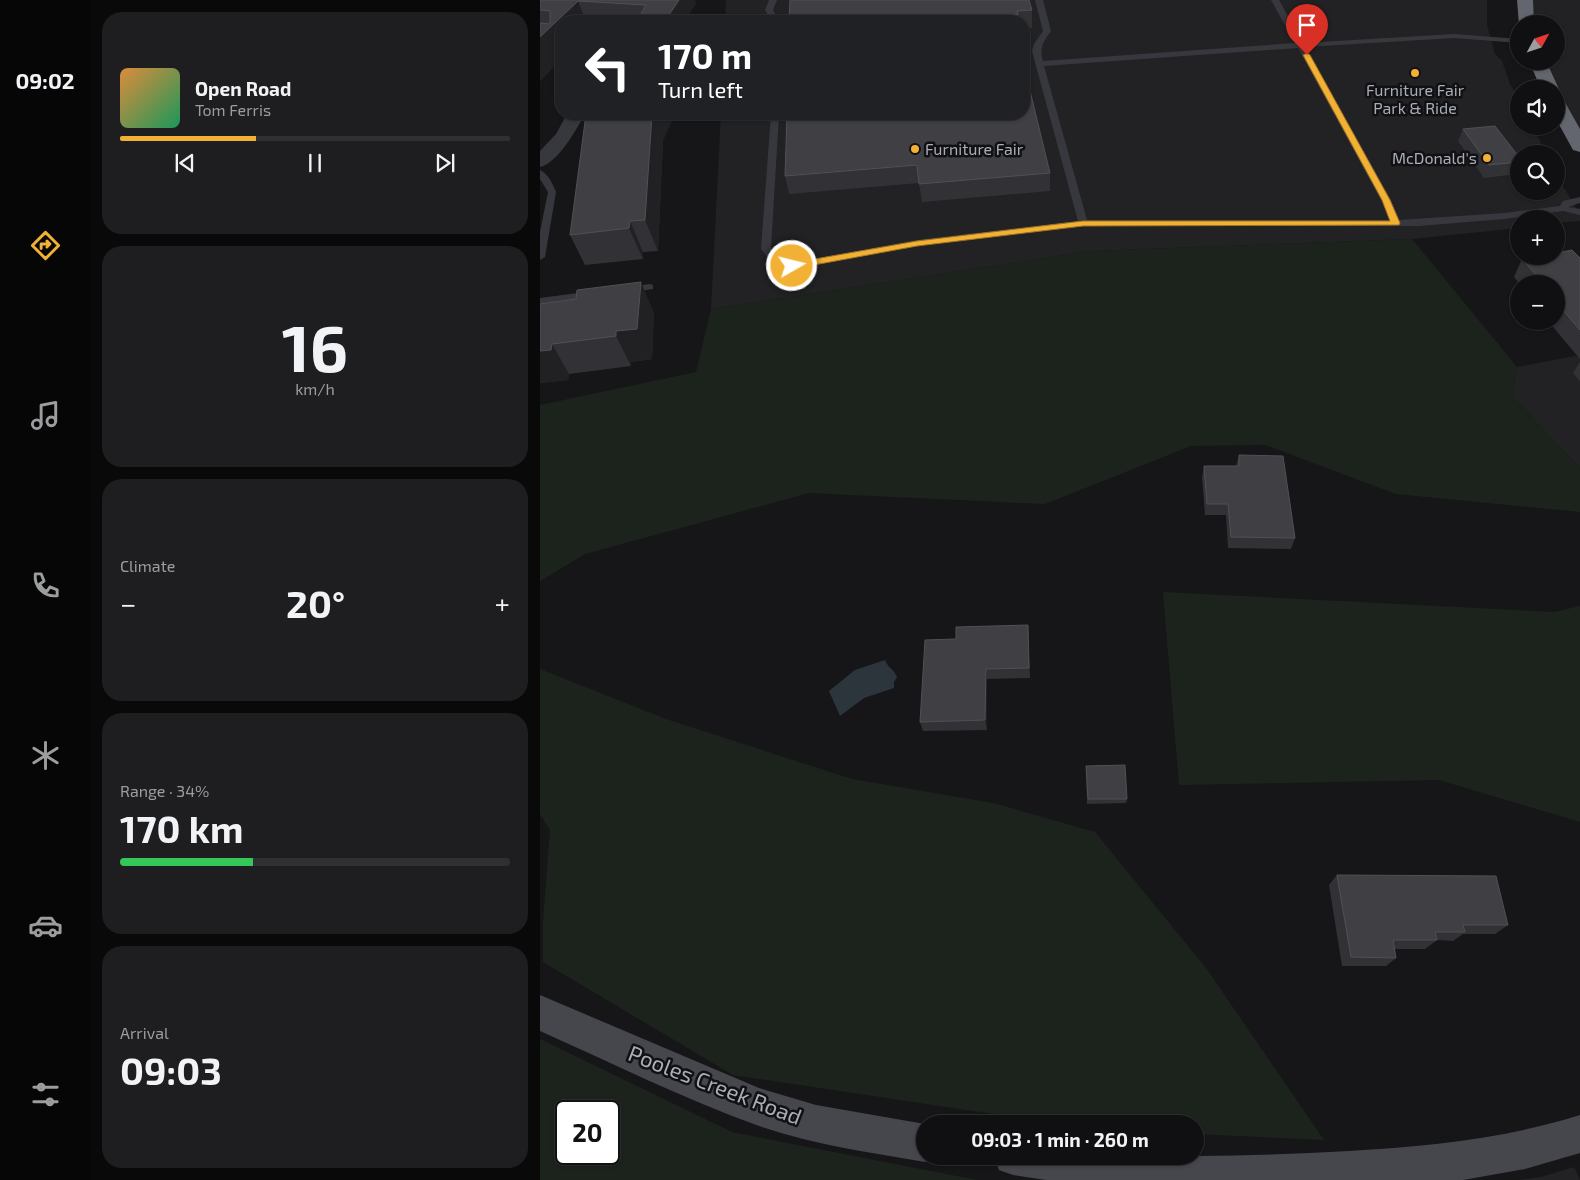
<!DOCTYPE html>
<html lang="en">
<head>
<meta charset="utf-8">
<style>
  body { margin:0; font-family:"Exo 2",sans-serif; background:#1e1e20; color:#f1f3f6; height:100vh; display:flex; flex-direction:column; font-size:19px; white-space:nowrap }
  * { box-sizing:border-box; margin:0 }
  p { font-size:16px; color:#9c9d9f }
  .icon { flex:none; width:28px; height:28px; fill:none; stroke:currentColor; stroke-width:2; stroke-linecap:round; stroke-linejoin:round }
  .map { position:relative; flex:1; overflow:hidden }
  .drawer { display:flex; flex-direction:column; gap:12px; padding:12px; background:#09090a; width:450px }
  .drawer>* { flex:none }
  .banner { position:absolute; left:15px; top:15px; width:475px; height:105px; border-radius:20px; box-shadow:0 1px 4px #0004,0 0 0 1px #303032; background:#202124; color:#fff; overflow:hidden }
  .needle { width:32px; rotate:50deg }
  .tools { position:absolute; left:970px; top:15px; display:grid; gap:10px }
  .tools a { display:grid; place-items:center; width:55px; height:55px; border-radius:50%; background:#101012; box-shadow:0 1px 4px #0004,0 0 0 1px #303032; font-size:25px }
  .speed { position:absolute; left:15px; top:1100px; display:flex; gap:10px; font-size:25px; font-weight:700; text-align:center }
  .speed>* { display:grid; place-content:center; width:65px; height:65px; border-radius:50%; background:#101012; box-shadow:0 1px 4px #0004,0 0 0 1px #303032; line-height:1 }
  .speed .limit { border:2px solid #111; border-radius:8px; background:#fff; color:#111 }
  .pin { position:absolute; display:grid; place-items:center; width:42px; height:42px; color:#fff; margin:-51px -21px; border-radius:50% 50% 50% 0; rotate:-45deg; box-shadow:0 0 5px #0007 }
  .pin .icon { rotate:45deg }
  .me { position:absolute; width:55px; margin:-28px; rotate:82deg; stroke-linejoin:round; filter:drop-shadow(0 0 4px #0008) }
  .turn { display:flex; align-items:center; gap:18px; height:105px; padding:0 20px; font-size:22px }
  .turn .icon { width:65px; height:65px; stroke-width:2.5 }
  .turn b { display:block; font-size:35px; line-height:42px }
  .big { font-size:38px; font-weight:700; line-height:1.1 }
  .drawer .tile { flex:1; display:flex; flex-direction:column; justify-content:center; gap:8px; min-width:0; padding:0 18px; border-radius:20px; background:#1e1e20 }
  .drawer .dial { align-items:center; gap:0 }
  .dial b { font-size:65px; line-height:1 }
  .song { display:flex; align-items:center; gap:15px }
  .cover { width:60px; height:60px; border-radius:8px; background:linear-gradient(135deg,hsl(30 70% 55%),hsl(150 70% 35%)) }
  .played { height:5px; border-radius:2px; background:linear-gradient(90deg,#f2b134 35%,#303032 35%) }
  .keys { display:flex; justify-content:space-around; direction:ltr }
  .heat { display:flex; justify-content:space-between; align-items:center; font-size:28px; direction:ltr }
  .charge { height:8px; border-radius:4px; background:linear-gradient(90deg,#34c759 34%,#303032 0) }
  .trip { position:absolute; left:376px; top:1115px; width:288px; height:50px; border-radius:25px; background:#101012; box-shadow:0 1px 4px #0004,0 0 0 1px #303032; font-weight:700; line-height:50px; text-align:center }
  main { display:flex; flex:1; min-height:0 }
  .tabs { display:flex; flex-direction:column; width:90px; justify-content:space-around; align-items:center; background:#060607; color:#9c9d9f }
  .tabs .icon { width:35px; height:35px }
  .tabs .on { color:#f2b134 }
  .tabs b { font-size:22px; color:#f1f3f6 }
  .map>svg:first-child { display:block }
  .built { fill:#222225 }
  .green { fill:#1c231d; fill-rule:evenodd }
  .water { fill:#2c353c }
  .lines { fill:none; stroke-linecap:round; stroke-linejoin:round }
  .path { stroke:#3d3f44; stroke-width:2; stroke-dasharray:2 2.5; stroke-linecap:butt }
  .lane { fill:#37383d; fill-rule:evenodd }
  .street { fill:#37383d; fill-rule:evenodd }
  .secondary { fill:#45474d; fill-rule:evenodd }
  .highway { fill:#63666e; fill-rule:evenodd }
  .wall { fill:#323236 }
  .shaded-wall { fill:#212124 }
  .building { fill:#3f3f44; stroke:#4f5156 }
  .route { fill:#f2b134; stroke:#9d7322 }
  .poi-dot { fill:#f2b134; stroke:#111113; stroke-width:2 }
  .labels { text-anchor:middle; stroke-width:5; stroke-linejoin:round; paint-order:stroke }
  .far-poi-label { font-size:16px; fill:#a8adb8; stroke:#111113 }
  .near-street-label { font-size:22px; fill:#a8adb8; stroke:#111113 }
</style>
</head>
<body>
<main>
<nav class="tabs">
<b>09:02</b>
<svg class="icon on" aria-label="directions" viewBox="0 0 24 24"><path d="M12 3l9 9-9 9-9-9zM9 14v-3h6M13 9l2 2-2 2"/></svg>
<svg class="icon" aria-label="music" viewBox="0 0 24 24"><path d="M9 18V5l10-2v13"/><circle cx="6" cy="18" r="3"/><circle cx="16" cy="16" r="3"/></svg>
<svg class="icon" aria-label="phone" viewBox="0 0 24 24"><path d="M5 4h4l2 5-3 2q2 4 5 5l2-3 5 2v4C11 20 4 13 5 4z"/></svg>
<svg class="icon" aria-label="climate" viewBox="0 0 24 24"><path d="M12 3v18M4 7l16 10M4 17L20 7"/></svg>
<svg class="icon" aria-label="car" viewBox="0 0 24 24"><path d="M5 17H2v-5l4-1 3-4h7l3 4 3 1v5h-3M9 17h6M6 11h13"/><circle cx="7" cy="17" r="2"/><circle cx="17" cy="17" r="2"/></svg>
<svg class="icon" aria-label="filters" viewBox="0 0 24 24"><path d="M4 7h16M4 17h16"/><circle cx="9" cy="7" r="2"/><circle cx="15" cy="17" r="2"/></svg>
</nav>
<section class="drawer">
<div class="tile">
<div class="song"><i class="cover"></i><div><b>Open Road</b><p>Tom Ferris</p></div></div>
<div class="played"></div>
<div class="keys"><svg class="icon" aria-label="previous" viewBox="0 0 24 24"><path d="M18 5L8 12l10 7zM5 5v14"/></svg><svg class="icon" aria-label="pause" viewBox="0 0 24 24"><path d="M8 5v14M16 5v14"/></svg><svg class="icon" aria-label="next" viewBox="0 0 24 24"><path d="M6 5l10 7-10 7zM19 5v14"/></svg></div>
</div>
<div class="tile dial"><b>16</b><p>km/h</p></div>
<div class="tile"><p>Climate</p>
<div class="heat"><a>−</a><b class="big">20°</b><a>+</a></div>
</div>
<div class="tile"><p>Range · 34%</p><b class="big">170 km</b><div class="charge"></div></div>
<div class="tile"><p>Arrival</p><b class="big">09:03</b></div>
</section>
<div class="map">
<svg width="1040" height="1180" viewBox="0 0 1040 1180">
  <rect width="100%" height="100%" fill="#161618"/>
  <!-- built -->
  <g class="built">
    <path d="M186 0H947V25L955 54 962 61 970 84 979 98V126H993L1006 154H979V191H1016V175L1040 214V221L1016 223V219H979V228L872 239 552 251 171 309 181 114H484V21H185Z"/>
    <path d="M985 0H1040V146L1016 101V89L997 61H1016V24H986Z"/>
    <path d="M1040 355V468L972 397 977 367Z"/>
    <path d="M1034 1167 1040 1180H978L1001 1177Z"/>
  </g>
  <!-- green -->
  <g class="green">
    <path d="M872 239 977 367 972 397 1040 468V512L856 494 726 445 651 446 505 504 269 493 45 554 0 581V405L156 372 171 309 552 251Z"/>
    <path d="M623 592 1014 612 1040 606V822L899 780 639 785Z"/>
    <path d="M0 669 126 719 312 779 453 803 555 832 666 968 784 1140 655 1134V1124H519L193 1075 3 962V922L10 830 0 814Z"/>
    <path d="M0 1039 192 1132 437 1180H0ZM26 1111H69V1154H26Z"/>
  </g>
  <!-- water -->
  <path class="water" d="M345 660C348 668 354 669 357 677L354 682V688L324 698 300 716 289 691 315 670Z"/>
  <g class="lines">
    <!-- path -->
    <path class="path" d="M200 21 211 17"/>
    <!-- lane -->
    <g class="lane">
      <path d="M229 0H237L233 10 239 21H231L225 10Z"/>
      <path d="M495 0H503L511 31C503 42 499 48 503 61L755 43 731 0H739L763 43 914 34 979 39V43L914 38 765 47 851 200 859 220 964 213 1020 206 1023 201 1040 197V203L1028 207 1040 209V215L1023 211 964 219 879 226H543L377 246 252 269 232 263 221 249 231 114H239L231 249 238 259 252 263 377 240 538 221 492 51 494 44 503 31ZM758 48 841 200 850 220H547L504 66Z"/>
      <path d="M0 170C8 174 13 184 16 192L5 257 0 260V232L8 192 0 179Z"/>
      <path d="M110 284 113 285V289L88 293 83 290 88 287Z"/>
      <path d="M53 291 58 294 56 296 0 304V298Z"/>
    </g>
    <!-- street -->
    <path class="street" d="M27 114H45C36 130 18 163 0 167V151L16 134Z"/>
    <!-- secondary -->
    <g class="secondary">
      <path d="M0 995 219 1088 276 1105 385 1124V1156H399L385 1162C329 1152 273 1145 219 1126 144 1099 72 1063 0 1031Z"/>
      <path d="M1040 1115V1153L985 1169 923 1180H506L473 1175 459 1170 454 1156C572 1156 691 1158 809 1151 888 1146 964 1139 1040 1115Z"/>
    </g>
    <!-- highway -->
    <g class="highway">
      <path d="M977 0H993L994 24H979V25Z"/>
      <path d="M989 61H1006L1019 89 1016 93V89H1001Z"/>
      <path d="M1016 96 1022 97 1040 129V152L1033 150 1016 119Z"/>
    </g>
  </g>
  <!-- wall -->
  <g class="wall">
    <path d="M0 0 156 3 148 15 150 21H21V59L0 81Z"/>
    <path d="M492 10V28H484V21H249Z"/>
    <path d="M247 114 510 173V191L382 202 379 183 249 194 245 176Z"/>
    <path d="M923 129 979 157V170L977 174 944 178 918 141Z"/>
    <path d="M123 141 118 251 103 252V259L45 265 30 235Z"/>
    <path d="M1040 258V359L1008 321H1016V284H980L974 277 982 259Z"/>
    <path d="M0 304 114 313 112 359 91 362V366L29 374 28 380 0 383Z"/>
    <path d="M1040 362V381L1033 373Z"/>
    <path d="M699 455 755 538 751 549 688 548 686 515H665L662 477 664 466H696Z"/>
    <path d="M488 625 490 678 447 679V730L383 731 380 722 416 639Z"/>
    <path d="M546 766 587 799 586 803 547 804Z"/>
    <path d="M797 875 968 925 955 934H923L913 941 897 940 885 949H854L856 958 846 966H802L789 885Z"/>
  </g>
  <!-- shaded-wall -->
  <g class="shaded-wall">
    <path d="M135 0H155L156 3 148 15 150 21H125Z"/>
    <path d="M38 1 46 21H21V59L0 81V37Z"/>
    <path d="M112 114H135L123 141 118 251 105 220Z"/>
    <path d="M90 221 103 252V259L89 228Z"/>
    <path d="M101 282 114 313 112 359 91 362V366L76 336V331Z"/>
    <path d="M12 344 29 374 28 380 0 383V351Z"/>
    <path d="M446 669 447 679V730L445 720Z"/>
  </g>
  <!-- building -->
  <g class="building">
    <path d="M0 0H139L125 21H97L106 5 38 1 0 37V23L10 24V11L0 10Z"/>
    <path d="M250 0H489L492 10 477 11 478 15H472L473 21H249Z"/>
    <path d="M484 66 510 173 379 184 377 165 245 176 247 114H484Z"/>
    <path d="M46 114H112L105 220 90 221 89 228 30 235Z"/>
    <path d="M955 126 979 157V162L949 165 923 129Z"/>
    <path d="M1032 250 1040 258V330L1016 302V284H1004L982 259 996 256H1016V253Z"/>
    <path d="M101 282 97 329 76 331V336L12 344 11 350 0 351V304L36 299 37 290Z"/>
    <path d="M699 455 743 456 755 538 691 537 688 504H667L664 466H699Z"/>
    <path d="M488 625 489 668 446 669 445 720 380 722 385 640 416 639V627Z"/>
    <path d="M585 765 587 799H548L546 766Z"/>
    <path d="M797 875 956 876 968 925H923L925 932H895L897 940H853L856 958 811 957Z"/>
  </g>
  <!-- route -->
  <path class="route" d="M767 53 770 55 850 200 860 223 859 225 543 226 377 246 252 269 247 266 252 263 377 241 543 221H850L842 200 763 55Z"/>
  <!-- markers -->
  <g class="poi-dot">
    <circle cx="875" cy="73" r="5"/>
    <circle cx="375" cy="149" r="5"/>
    <circle cx="947" cy="158" r="5"/>
  </g>
  <g class="labels">
    <!-- far-poi labels -->
    <g class="far-poi-label">
      <text x="875" y="96">Furniture Fair<tspan x="875" dy="18">Park &amp; Ride</tspan></text>
      <text x="385" y="155" text-anchor="start">Furniture Fair</text>
      <text x="937" y="164" text-anchor="end">McDonald's</text>
    </g>
    <!-- near-street labels -->
    <g class="near-street-label">
      <text transform="translate(175 1085) rotate(21)" y="8">Pooles Creek Road</text>
    </g>
  </g>
</svg>
<div class="tools">
<a><svg class="needle" viewBox="-14 -14 28 28"><path d="M0-13l5 13h-10z" fill="#e53935"/><path d="M0 13l5-13h-10z" fill="#9c9d9f"/></svg></a>
<a><svg class="icon" aria-label="sound" viewBox="0 0 24 24"><path d="M4 9h4l5-4v14l-5-4H4zM17 9q2 3 0 6"/></svg></a>
<a><svg class="icon" aria-label="search" viewBox="0 0 24 24"><circle cx="10" cy="10" r="6"/><path d="M15 15l6 6"/></svg></a>
<a>+</a>
<a>−</a>
</div>
<div class="speed"><div class="limit">20</div></div>
<div class="pin" style="left:767px;top:55px;background:#d93025"><svg class="icon" aria-label="arrive" viewBox="0 0 24 24"><path d="M6 21V4h12l-3 4 3 4H6"/></svg></div>
<svg class="me" style="left:252px;top:266px" viewBox="-20 -20 40 40"><circle r="17" fill="#f2b134" stroke="#fff" stroke-width="3"/><path d="M0-11L8 9 0 5-8 9z" fill="#fff"/></svg>
<div class="trip">09:03 · 1 min · 260 m</div>
<div class="banner">
<div class="turn"><svg class="icon" aria-label="left" viewBox="0 0 24 24"><path d="M17 20v-9H6M10 6l-5 5 5 5"/></svg><div><b>170 m</b>Turn left</div></div>
</div>
</div>
</main>
</body>
</html>
